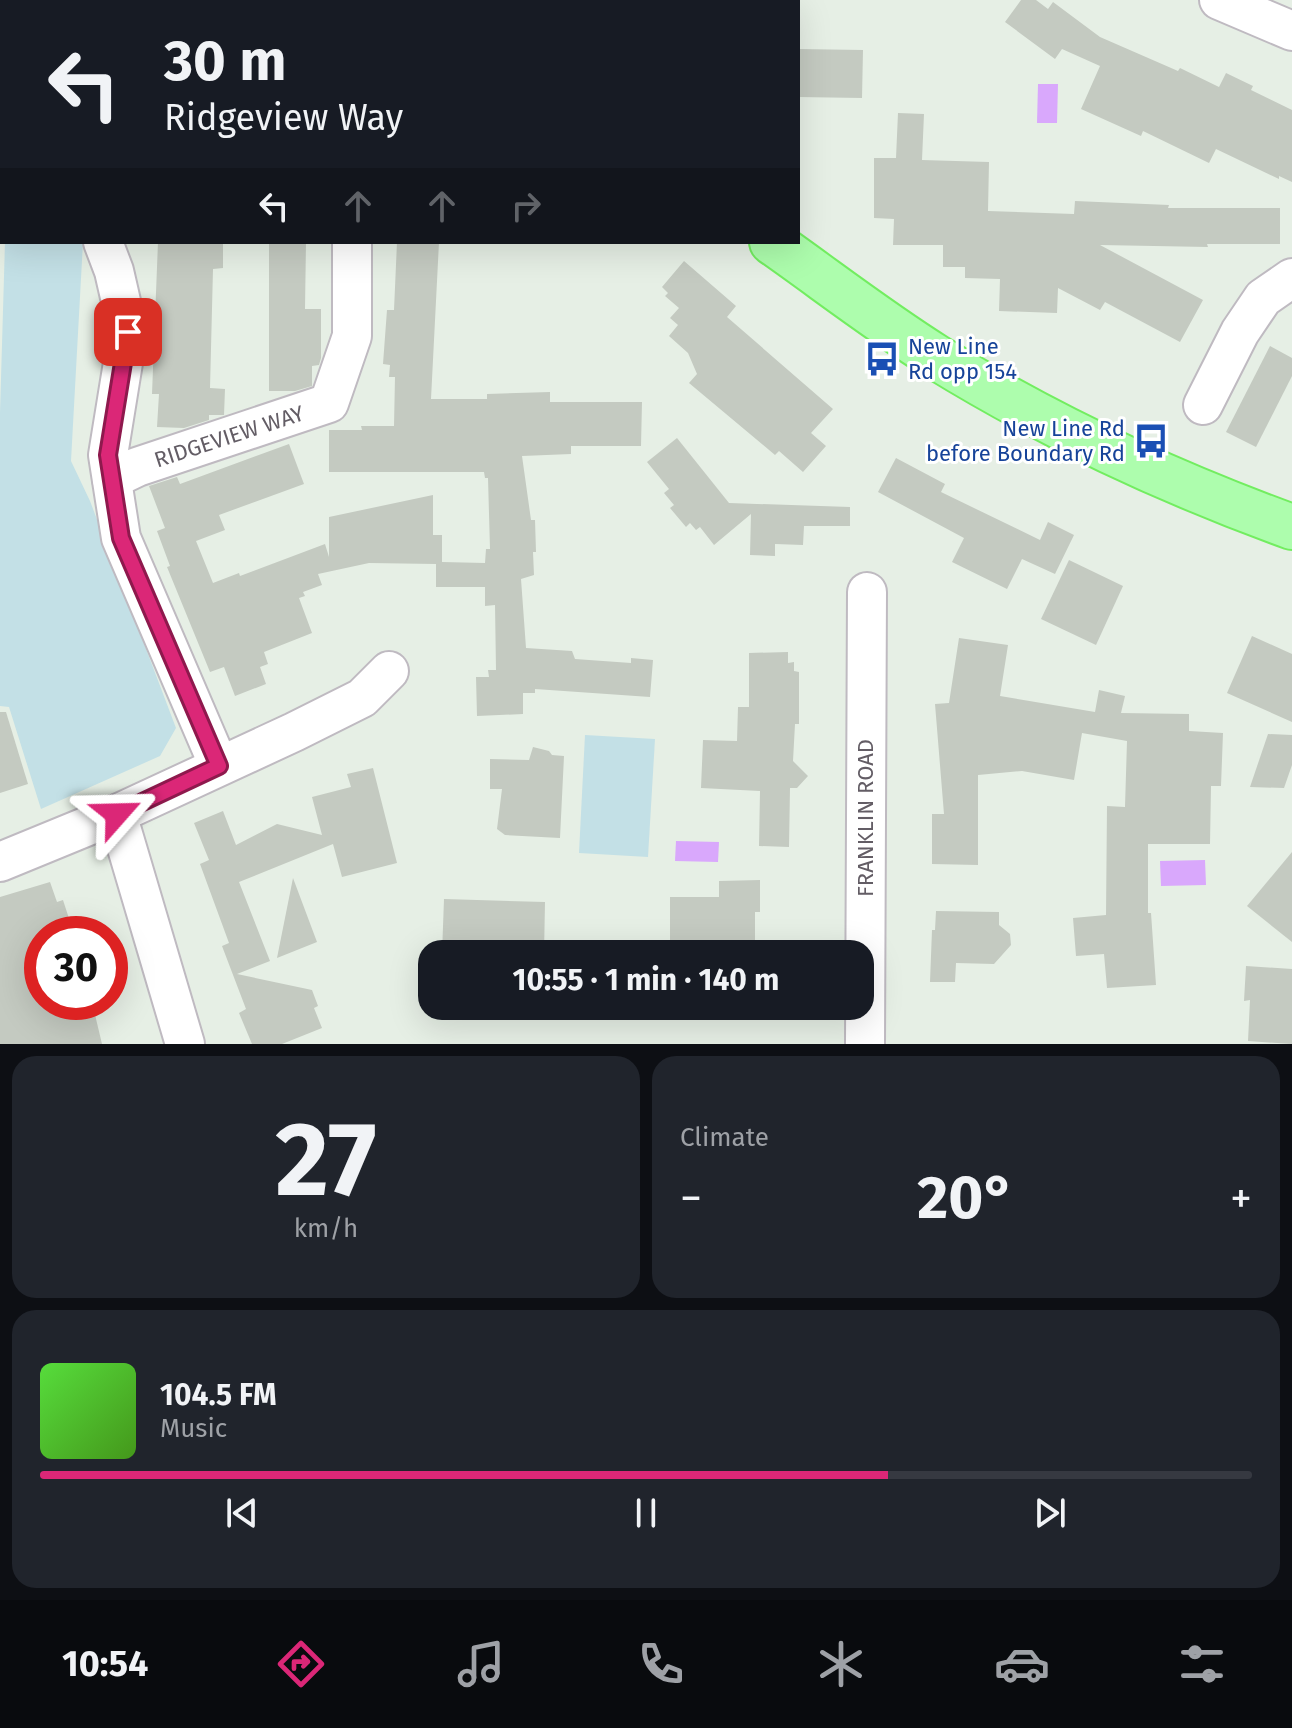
<!DOCTYPE html>
<html lang="en">
<head>
<meta charset="utf-8">
<style>
  body { margin:0; font-family:"Fira Sans",sans-serif; background:#20242c; color:#f1f3f6; height:100vh; display:flex; flex-direction:column; font-size:30px; white-space:nowrap }
  * { box-sizing:border-box; margin:0 }
  p { font-size:26px; color:#9ea1a6 }
  .icon { flex:none; width:44px; height:44px; fill:none; stroke:currentColor; stroke-width:2; stroke-linecap:round; stroke-linejoin:round }
  .map { position:relative; height:1044px; overflow:hidden }
  .panel { display:flex; flex-direction:column; gap:12px; padding:12px; background:#0d0f14; flex:1 }
  .panel>* { flex:none }
  .top-card { position:absolute; left:0px; top:0px; width:800px; height:244px; box-shadow:0 8px 32px #0002; background:#171b24; color:#f1f3f6; overflow:hidden }
  .speed { position:absolute; left:24px; top:916px; display:flex; gap:16px; font-size:40px; font-weight:700; text-align:center }
  .speed>* { display:grid; place-content:center; width:104px; height:104px; border-radius:50%; background:#171b24; box-shadow:0 8px 32px #0002; line-height:1 }
  .speed .limit { border:12px solid #d22; background:#fff; color:#111 }
  .pin { position:absolute; display:grid; place-items:center; width:68px; height:68px; color:#fff; margin:-34px; border-radius:16px; box-shadow:0 4px 12px #0006 }
  .me { position:absolute; width:88px; margin:-44px; rotate:65deg; stroke-linejoin:round; filter:drop-shadow(0 0 6px #0008) }
  .turn { display:flex; align-items:center; gap:28px; height:168px; padding:0 32px; font-size:36px }
  .turn .icon { width:104px; height:104px; stroke-width:2.5 }
  .turn b { display:block; font-size:56px; line-height:68px }
  .lanes { display:flex; align-items:center; height:76px; padding:0 32px; background:#0003; justify-content:center; gap:40px; direction:ltr }
  .lanes .off { opacity:.35 }
  .big { font-size:60px; font-weight:700; line-height:1.1 }
  .panel .widget { flex:1; display:flex; flex-direction:column; justify-content:center; gap:12px; min-width:0; padding:0 28px; border-radius:24px; background:#20242c }
  .panel .dial { align-items:center; gap:0 }
  .dial b { font-size:104px; line-height:1 }
  .song { display:flex; align-items:center; gap:24px }
  .cover { width:96px; height:96px; border-radius:12px; background:linear-gradient(135deg,hsl(110 70% 55%),hsl(100 70% 35%)) }
  .played { height:8px; border-radius:4px; background:linear-gradient(90deg,#db2777 70%,#363941 70%) }
  .keys { display:flex; justify-content:space-around; direction:ltr }
  .heat { display:flex; justify-content:space-between; align-items:center; font-size:44px; direction:ltr }
  .panel .tiles { flex:1; display:grid; gap:12px; grid-template-columns:1fr 1fr }
  .widget:last-child { grid-column:span 2 }
  .trip { position:absolute; left:418px; top:940px; width:456px; height:80px; border-radius:24px; background:#171b24; box-shadow:0 8px 32px #0002; font-weight:700; line-height:80px; text-align:center }
  .tab-bar { display:flex; height:128px; justify-content:space-around; align-items:center; background:#090b0e; color:#9ea1a6 }
  .tab-bar .icon { width:56px; height:56px }
  .tab-bar .current { color:#db2777 }
  .tab-bar b { font-size:36px; color:#f1f3f6 }
  .map>svg:first-child { display:block }
  .green { fill:#c3e0e6 }
  .water { fill:#d9a8fc }
  .building { fill:#c4cac1 }
  .lines { fill:none; stroke-linecap:round; stroke-linejoin:round }
  .minor-casing { stroke:#bfbac1; stroke-width:42 }
  .major-casing { stroke:#72ed60; stroke-width:48 }
  .minor { stroke:#fff; stroke-width:38 }
  .major { stroke:#adfdad; stroke-width:44 }
  .route-casing { stroke:#8e194d; stroke-width:20 }
  .route { stroke:#db2777; stroke-width:14 }
  .labels { text-anchor:middle; stroke-width:6; stroke-linejoin:round; paint-order:stroke }
  .transit-label { font-size:22px; fill:#164399; stroke:#fff; text-anchor:start }
  .street-label { font-size:22px; fill:#635d65; stroke:#fff }
</style>
</head>
<body>
<div class="map">
<svg width="1292" height="1044" viewBox="0 0 1292 1044">
  <rect width="100%" height="100%" fill="#e6efe5"/>
  <!-- green -->
  <g class="green">
    <path d="M5 242H83L71 461 90 501 176 728 160 756 41 809 9 707 0 706V413Z"/>
    <path d="M585 735 655 739 648 857 579 853Z"/>
  </g>
  <!-- water -->
  <g class="water">
    <path d="M1038 84H1058L1057 123H1037Z"/>
    <path d="M676 841 719 842 718 862 675 861Z"/>
    <path d="M1205 860 1206 885 1161 886 1160 861Z"/>
  </g>
  <!-- building -->
  <g class="building">
    <path d="M1021 0H1036L1048 9 1053 2 1100 37 1178 71 1180 68 1219 87 1226 73 1253 86 1251 90 1292 110V182L1279 176V179L1216 149 1209 163 1143 131 1141 136 1081 109 1100 66 1062 49 1055 59 1005 22Z"/>
    <path d="M798 49 863 50 862 98 798 97Z"/>
    <path d="M898 113 924 114 922 160 989 162 988 211 1074 214 1075 201 1169 205 1168 208H1280V244H1207L1208 247 1100 245 1203 300 1180 342 1105 302 1100 310 1058 288 1057 313 999 311 1000 279 965 278V267H943V245H893L894 219 874 218V158H896Z"/>
    <path d="M158 242H223V268L213 269 210 388 225 389 224 415H209V420L184 428 157 427 159 394H152Z"/>
    <path d="M269 242H306L305 309H321V358L319 365 312 366V386L295 391H269Z"/>
    <path d="M397 242H439L431 399H487V394L550 392V402H642L641 446H571V454L522 456 531 520H535L536 552H533L534 575 521 579 526 648 572 651 575 659 631 663V658L653 660 650 697 535 689V693H523V714L477 716 476 677H489L488 670H496L495 605 485 606V587H436V564L369 563 318 574 322 585 303 592 305 596 299 598 312 633 264 652 268 664 260 667 266 684 235 696 224 667 210 672 167 567 170 566 157 531 165 528 149 486 177 477 180 484 289 444 304 484 219 515 225 530 196 541 213 583 239 573 240 576 325 544 329 557V517L433 495V535H442V562L485 563 486 549H490L488 478H485L484 472H329V430H362L361 426H394L395 377H389L390 365 383 364 387 310H394Z"/>
    <path d="M684 261 736 306 727 317 833 409 811 433 826 446 803 472 779 451 775 455 689 383 697 374 688 353 669 336 678 325 670 318 679 308 665 296 668 293 662 287Z"/>
    <path d="M1270 346 1292 358V376L1256 447 1226 432Z"/>
    <path d="M677 438 729 503 850 507V526H804L803 545 775 544V556L750 555 751 514 714 545 700 527 696 530 690 523 686 527 670 508 674 505 664 493 669 489 647 462Z"/>
    <path d="M896 458 945 484 941 492 1040 540 1048 522 1074 535 1055 574 1022 559 1007 589 952 562 964 538 878 492Z"/>
    <path d="M1069 560 1123 586 1096 645 1041 619Z"/>
    <path d="M1252 636 1292 654V722L1227 693Z"/>
    <path d="M959 638 1008 645 1000 696 1095 712 1099 690 1125 696 1121 713 1189 714V731L1223 733 1221 786H1211L1210 844H1148V913H1151L1156 985 1107 988 1104 954 1076 956 1073 918 1106 915 1107 806 1125 807 1127 741 1082 733 1074 780 1022 771 978 775V865L932 864V814H944L935 704 949 703Z"/>
    <path d="M788 652V663L794 662V671L799 672V724H795L793 761 808 776 797 788H790L789 847 759 846 760 791 701 788 703 740 737 741 738 707H749V653Z"/>
    <path d="M0 712H6L28 784 0 793Z"/>
    <path d="M1268 734 1292 735V765L1284 788 1250 787Z"/>
    <path d="M533 747 549 751 552 755 564 756 560 838 505 835 497 829 502 789H490V759L529 760Z"/>
    <path d="M373 768 397 863 342 877 333 844 239 882 270 961 237 974 312 990 318 1006 314 1008 322 1028 282 1044H252L239 1013 246 1009 222 946 229 943 200 864 209 860 194 823 223 811 236 845 277 824 322 835 312 797 351 787 347 774Z"/>
    <path d="M1292 852V942L1247 906Z"/>
    <path d="M293 878 317 942 277 958Z"/>
    <path d="M760 880V912H755V941H714V954H670V897H719V881Z"/>
    <path d="M50 882 57 902 63 900 74 934H42V1002H92L102 1044H0V897Z"/>
    <path d="M444 899 545 902 544 954H442Z"/>
    <path d="M936 911 999 912V925L1010 934 1011 945 994 964 956 963 955 982H930L932 930H935Z"/>
    <path d="M1246 966 1292 969V1044L1248 1041 1250 1000 1244 1001Z"/>
  </g>
  <g class="lines">
    <!-- minor casing -->
    <g class="minor-casing">
      <g id="minor">
        <path d="M164 0V2"/>
        <path d="M1219 0 1292 31"/>
        <path d="M103 242 114 271 128 332 108 455 121 538 219 766"/>
        <path d="M1203 405 1240 332 1263 298 1292 278"/>
        <path d="M112 479 137 467 329 403 352 336V242"/>
        <path d="M117 814 185 1044"/>
        <path d="M0 862 117 814 294 732 362 698 389 671"/>
        <path d="M865 1044 867 592"/>
      </g>
    </g>
    <!-- major casing -->
    <g class="major-casing">
      <g id="major">
        <path d="M524 0 526 2"/>
        <path d="M772 242C826 280 880 322 936 357 1048 426 1168 482 1292 527"/>
      </g>
    </g>
    <!-- minor -->
    <use href="#minor" class="minor"/>
    <!-- major -->
    <use href="#major" class="major"/>
  </g>
  <g class="lines">
    <!-- route casing -->
    <g class="route-casing">
      <path id="route" d="M117 814 219 766 121 538 108 455 128 332"/>
    </g>
    <!-- route -->
    <use href="#route" class="route"/>
  </g>
  <!-- icons -->
  <defs>
    <g id="bus-bare" transform="scale(2.76)"><path d="M-5-6H5V4H4V6H2V4H-2V6H-4V4H-5ZM-3.5-4V0h7V-4ZM-3.5 1.2v1.5H-2V1.2ZM2 1.2v1.5H3.5V1.2Z" fill="#1a4fb4" stroke="#fff" stroke-width="2.5" paint-order="stroke"/></g>
  </defs>
  <g fill-rule="evenodd">
    <use href="#bus-bare" x="882" y="359"/>
    <use href="#bus-bare" x="1151" y="441"/>
  </g>
  <g class="labels">
    <!-- transit labels -->
    <g class="transit-label">
      <text x="908" y="354">New Line<tspan x="908" dy="25">Rd opp 154</tspan></text>
      <text x="1125" y="436" text-anchor="end">New Line Rd<tspan x="1125" dy="25">before Boundary Rd</tspan></text>
    </g>
    <!-- street labels -->
    <g class="street-label">
      <text transform="translate(229 436) rotate(-18)" y="8">RIDGEVIEW WAY</text>
      <text transform="translate(865 818) rotate(-90)" y="8">FRANKLIN ROAD</text>
    </g>
  </g>
</svg>
<div class="speed"><div class="limit">30</div></div>
<div class="pin" style="left:128px;top:332px;background:#d93025"><svg class="icon" aria-label="arrive" viewBox="0 0 24 24"><path d="M6 21V4h12l-3 4 3 4H6"/></svg></div>
<svg class="me" style="left:117px;top:814px" viewBox="-20 -20 40 40"><path d="M0-17L14 15 0 8-14 15z" fill="#db2777" stroke="#fff" stroke-width="4"/></svg>
<div class="trip">10:55 · 1 min · 140 m</div>
<div class="top-card">
<div class="turn"><svg class="icon" aria-label="left" viewBox="0 0 24 24"><path d="M17 20v-9H6M10 6l-5 5 5 5"/></svg><div><b>30 m</b>Ridgeview Way</div></div>
<div class="lanes"><svg class="icon" aria-label="left" viewBox="0 0 24 24"><path d="M17 20v-9H6M10 6l-5 5 5 5"/></svg><svg class="icon off" aria-label="ahead" viewBox="0 0 24 24"><path d="M12 20V5M6 11l6-6 6 6"/></svg><svg class="icon off" aria-label="ahead" viewBox="0 0 24 24"><path d="M12 20V5M6 11l6-6 6 6"/></svg><svg class="icon off" aria-label="right" viewBox="0 0 24 24"><path d="M7 20v-9h11M14 6l5 5-5 5"/></svg></div>
</div>
</div>
<section class="panel">
<div class="tiles">
<div class="widget dial"><b>27</b><p>km/h</p></div>
<div class="widget"><p>Climate</p>
<div class="heat"><a>−</a><b class="big">20°</b><a>+</a></div>
</div>
<div class="widget">
<div class="song"><i class="cover"></i><div><b>104.5 FM</b><p>Music</p></div></div>
<div class="played"></div>
<div class="keys"><svg class="icon" aria-label="previous" viewBox="0 0 24 24"><path d="M18 5L8 12l10 7zM5 5v14"/></svg><svg class="icon" aria-label="pause" viewBox="0 0 24 24"><path d="M8 5v14M16 5v14"/></svg><svg class="icon" aria-label="next" viewBox="0 0 24 24"><path d="M6 5l10 7-10 7zM19 5v14"/></svg></div>
</div>
</div>
</section>
<nav class="tab-bar">
<b>10:54</b>
<svg class="icon current" aria-label="directions" viewBox="0 0 24 24"><path d="M12 3l9 9-9 9-9-9zM9 14v-3h6M13 9l2 2-2 2"/></svg>
<svg class="icon" aria-label="music" viewBox="0 0 24 24"><path d="M9 18V5l10-2v13"/><circle cx="6" cy="18" r="3"/><circle cx="16" cy="16" r="3"/></svg>
<svg class="icon" aria-label="phone" viewBox="0 0 24 24"><path d="M5 4h4l2 5-3 2q2 4 5 5l2-3 5 2v4C11 20 4 13 5 4z"/></svg>
<svg class="icon" aria-label="climate" viewBox="0 0 24 24"><path d="M12 3v18M4 7l16 10M4 17L20 7"/></svg>
<svg class="icon" aria-label="car" viewBox="0 0 24 24"><path d="M5 17H2v-5l4-1 3-4h7l3 4 3 1v5h-3M9 17h6M6 11h13"/><circle cx="7" cy="17" r="2"/><circle cx="17" cy="17" r="2"/></svg>
<svg class="icon" aria-label="filters" viewBox="0 0 24 24"><path d="M4 7h16M4 17h16"/><circle cx="9" cy="7" r="2"/><circle cx="15" cy="17" r="2"/></svg>
</nav>
</body>
</html>
